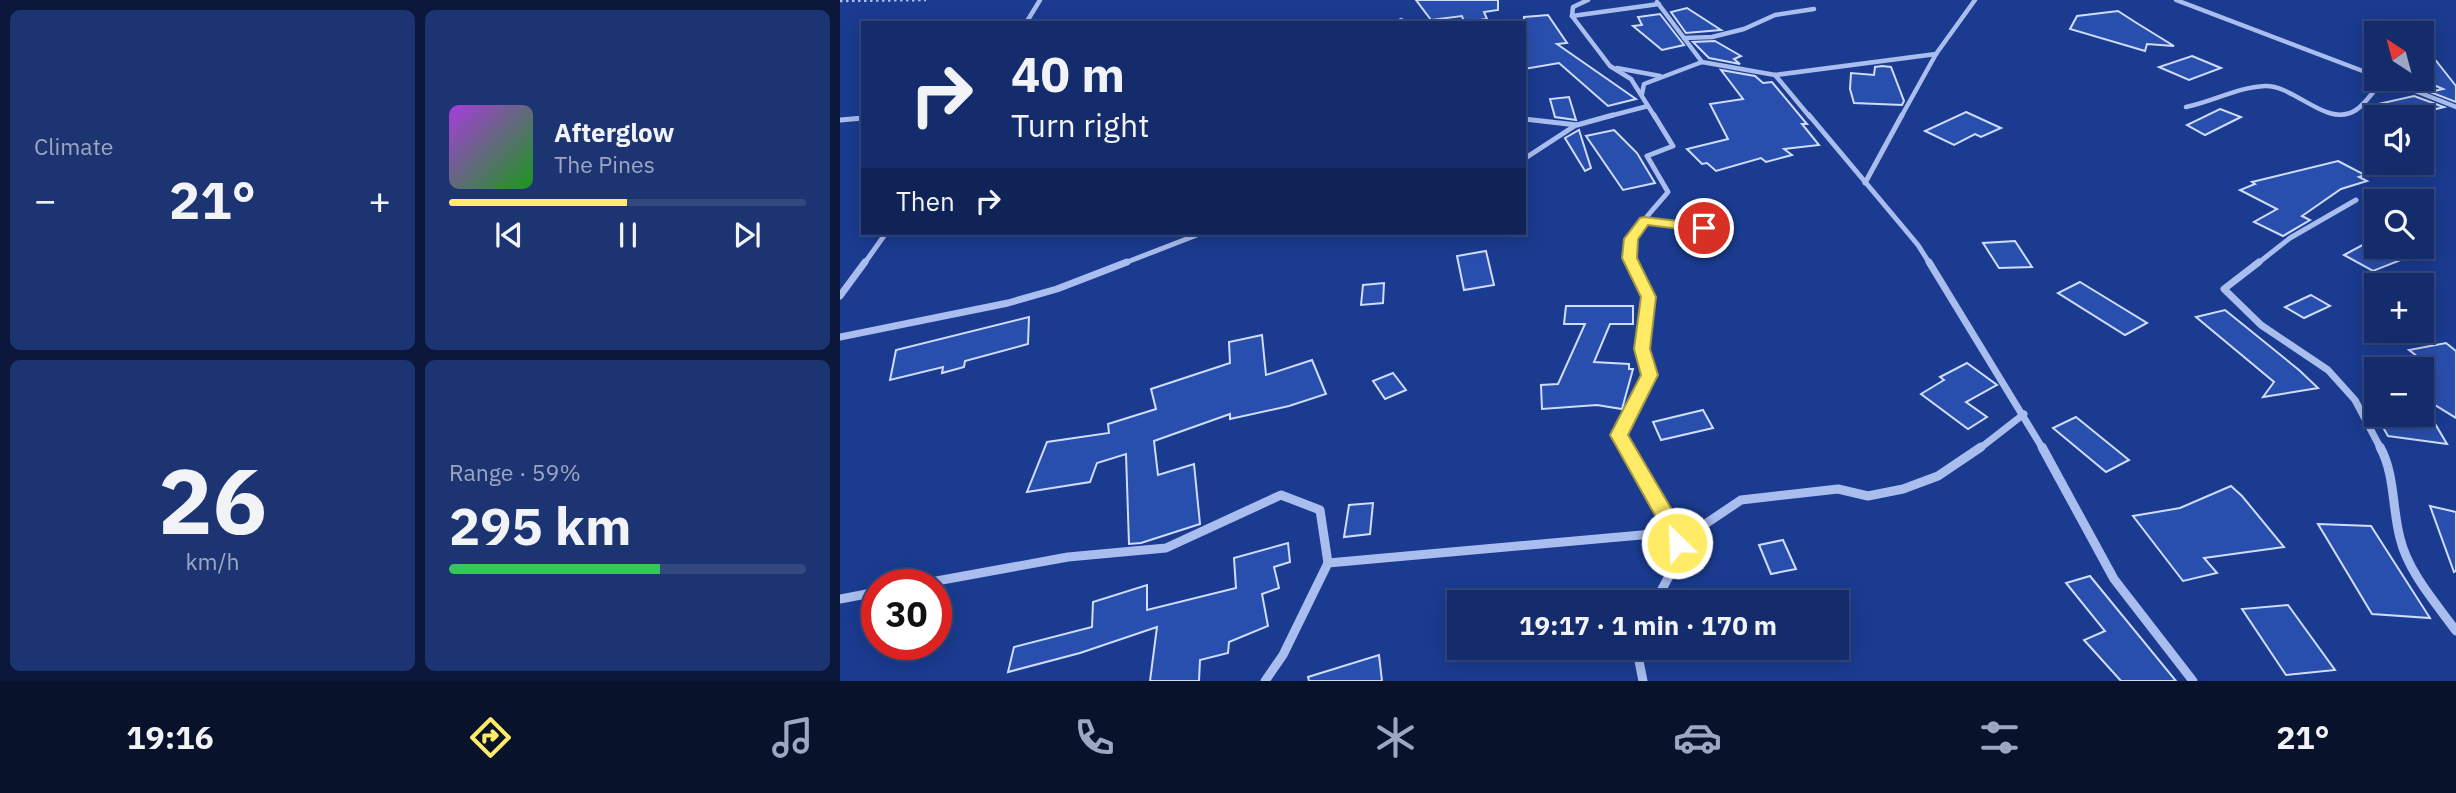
<!DOCTYPE html>
<html lang="en">
<head>
<meta charset="utf-8">
<style>
  body { margin:0; font-family:"IBM Plex Sans",sans-serif; background:#1d3472; color:#f1f3f6; height:100vh; display:flex; flex-direction:column; font-size:26px; white-space:nowrap }
  * { box-sizing:border-box; margin:0 }
  p { font-size:23px; color:#9da7c2 }
  .icon { flex:none; width:38px; height:38px; fill:none; stroke:currentColor; stroke-width:2; stroke-linecap:round; stroke-linejoin:round }
  .map { position:relative; flex:1; overflow:hidden }
  .panel { display:flex; flex-direction:column; gap:10px; padding:10px; background:#0b183b; width:840px }
  .panel>* { flex:none }
  .banner { position:absolute; left:21px; top:21px; width:665px; height:214px; border-radius:0px; box-shadow:0 4px 18px #0003,0 0 0 2px #33487f; background:#142c6c; color:#f1f3f6; overflow:hidden }
  .needle { width:46px; rotate:324deg }
  .buttons { position:absolute; left:1524px; top:21px; display:grid; gap:14px }
  .buttons a { display:grid; place-items:center; width:70px; height:70px; border-radius:0px; background:#142c6c; box-shadow:0 4px 18px #0003,0 0 0 2px #33487f; font-size:35px }
  .speed { position:absolute; left:21px; top:569px; display:flex; gap:14px; font-size:35px; font-weight:700; text-align:center }
  .speed>* { display:grid; place-content:center; width:91px; height:91px; border-radius:50%; background:#142c6c; box-shadow:0 4px 18px #0003,0 0 0 2px #33487f; line-height:1 }
  .speed .limit { border:10px solid #d22; background:#fff; color:#111 }
  .pin { position:absolute; display:grid; place-items:center; width:60px; height:60px; color:#fff; margin:-30px; border:4px solid #fff; border-radius:50%; box-shadow:0 2px 7px #0007 }
  .me { position:absolute; width:77px; margin:-38px; rotate:336deg; stroke-linejoin:round; filter:drop-shadow(0 0 5px #0008) }
  .turn { display:flex; align-items:center; gap:24px; height:147px; padding:0 35px; font-size:32px }
  .turn .icon { width:91px; height:91px; stroke-width:2.5 }
  .turn b { display:block; font-size:49px; line-height:60px }
  .then { display:flex; align-items:center; height:66px; padding:0 35px; background:#0003; gap:14px; font-size:26px }
  .big { font-size:52px; font-weight:700; line-height:1.1 }
  .panel .widget { flex:1; display:flex; flex-direction:column; justify-content:center; gap:10px; min-width:0; padding:0 24px; border-radius:10px; background:#1d3472 }
  .panel .dial { align-items:center; gap:0 }
  .dial b { font-size:91px; line-height:1 }
  .song { display:flex; align-items:center; gap:21px }
  .cover { width:84px; height:84px; border-radius:10px; background:linear-gradient(135deg,hsl(280 70% 55%),hsl(120 70% 35%)) }
  .played { height:7px; border-radius:4px; background:linear-gradient(90deg,#ffeb66 50%,#33487f 50%) }
  .keys { display:flex; justify-content:space-around; direction:ltr }
  .heat { display:flex; justify-content:space-between; align-items:center; font-size:38px; direction:ltr }
  .charge { height:10px; border-radius:5px; background:linear-gradient(90deg,#34c759 59%,#33487f 0) }
  .panel .tiles { flex:1; display:grid; gap:10px; grid-template-columns:repeat(2,1fr) }
  .trip { position:absolute; left:607px; top:590px; width:402px; height:70px; border-radius:0px; background:#142c6c; box-shadow:0 4px 18px #0003,0 0 0 2px #33487f; font-weight:700; line-height:70px; text-align:center }
  .menu { display:flex; height:112px; justify-content:space-around; align-items:center; background:#08122b; color:#9da7c2 }
  .menu .icon { width:49px; height:49px }
  .menu .selected { color:#ffeb66 }
  .menu b { font-size:32px; color:#f1f3f6 }
  main { display:flex; flex:1; min-height:0 }
  .map>svg:first-child { display:block }
  .building { fill:#294fae; stroke:#cfdcfa; stroke-width:2 }
  .lines { fill:none; stroke-linecap:round; stroke-linejoin:round }
  .path { stroke:#a9bdee; stroke-width:2.5; stroke-dasharray:2.5 3.5; stroke-linecap:butt }
  .street-far3 { stroke:#a9bdee; stroke-width:4.5 }
  .street-far2 { stroke:#a9bdee; stroke-width:5 }
  .street-far1 { stroke:#a9bdee; stroke-width:7 }
  .street { stroke:#a9bdee; stroke-width:9 }
  .route { fill:#ffeb66; stroke:#a69942; stroke-width:2 }
</style>
</head>
<body>
<main>
<section class="panel">
<div class="tiles">
<div class="widget"><p>Climate</p>
<div class="heat"><a>−</a><b class="big">21°</b><a>+</a></div>
</div>
<div class="widget">
<div class="song"><i class="cover"></i><div><b>Afterglow</b><p>The Pines</p></div></div>
<div class="played"></div>
<div class="keys"><svg class="icon" aria-label="previous" viewBox="0 0 24 24"><path d="M18 5L8 12l10 7zM5 5v14"/></svg><svg class="icon" aria-label="pause" viewBox="0 0 24 24"><path d="M8 5v14M16 5v14"/></svg><svg class="icon" aria-label="next" viewBox="0 0 24 24"><path d="M6 5l10 7-10 7zM19 5v14"/></svg></div>
</div>
<div class="widget dial"><b>26</b><p>km/h</p></div>
<div class="widget"><p>Range · 59%</p><b class="big">295 km</b><div class="charge"></div></div>
</div>
</section>
<div class="map">
<svg width="1616" height="681" viewBox="0 0 1616 681">
  <rect width="100%" height="100%" fill="#1a3b90"/>
  <!-- building -->
  <g class="building">
    <path d="M576 0H658V10L644 12 647 19 624 22 622 16 591 20Z"/>
    <path d="M847 8 881 30 846 33 831 12Z"/>
    <path d="M1278 11 1295 22 1334 46 1307 44 1305 51 1230 29 1237 16Z"/>
    <path d="M820 14 844 45 822 50 793 26 802 25 798 17Z"/>
    <path d="M708 15 727 43 717 44 796 99 768 106 719 63 684 69V17Z"/>
    <path d="M875 41 901 56 894 59 900 64 869 58 853 42Z"/>
    <path d="M1582 43 1616 86V102L1590 92 1603 89 1582 80Z"/>
    <path d="M1352 56 1381 68 1349 80 1319 67Z"/>
    <path d="M1042 66 1051 67 1064 101 1062 105 1014 103 1010 89 1011 73 1034 75 1035 67Z"/>
    <path d="M881 70 915 76 923 83 932 82 967 124H962L979 145 944 149 952 155 926 162 921 158 876 171 867 163 862 164 847 149 888 139 870 104 903 99Z"/>
    <path d="M1574 96 1604 107 1565 117 1538 104Z"/>
    <path d="M729 97 736 120 715 117 710 99Z"/>
    <path d="M1380 109 1401 117 1365 135 1347 125Z"/>
    <path d="M1126 112 1161 128 1141 137 1135 134 1114 145 1085 131Z"/>
    <path d="M739 130 751 168 745 171 725 138Z"/>
    <path d="M774 130 797 153 815 183 783 190 746 136Z"/>
    <path d="M1498 161 1525 175 1519 177 1527 181 1501 189 1462 216 1470 220 1443 236 1414 222 1437 209 1400 190 1415 184 1412 182Z"/>
    <path d="M1175 241 1192 267 1159 268 1143 243Z"/>
    <path d="M1530 241 1536 244V247H1543L1566 258 1533 271 1504 255Z"/>
    <path d="M646 251 654 285 624 290 617 256Z"/>
    <path d="M1240 282 1307 323 1285 335 1218 293Z"/>
    <path d="M544 283 543 303 521 305 523 285Z"/>
    <path d="M1471 295 1490 306 1464 318 1445 307Z"/>
    <path d="M726 306H793V324H770L754 362 789 364V369H793L782 409 757 405 702 409 701 385 718 384 745 324H724Z"/>
    <path d="M1385 310 1459 370 1478 388 1423 397 1434 382 1356 317Z"/>
    <path d="M189 317 188 344 125 361 124 367 102 373 103 367 50 380 56 350Z"/>
    <path d="M422 335 426 375 472 360 486 394 449 406 390 419V414L314 441 318 475 354 464 360 524 301 543 289 544 286 454 257 463 250 482 187 492 207 442 269 433 268 424 316 409 311 389 390 363 389 342Z"/>
    <path d="M1606 343 1616 351V418L1582 397V360L1569 350Z"/>
    <path d="M1127 363 1157 385 1126 402 1147 417 1128 429 1081 394 1104 380 1100 377Z"/>
    <path d="M553 373 566 390 545 399 533 381Z"/>
    <path d="M863 410 873 428 821 440 813 422Z"/>
    <path d="M1536 415 1594 422 1607 444 1548 436Z"/>
    <path d="M1236 417 1289 460 1266 472 1213 428Z"/>
    <path d="M1391 486 1402 496 1444 547 1364 558 1377 573 1343 581 1293 516 1340 508Z"/>
    <path d="M533 503 530 534 504 537 509 505Z"/>
    <path d="M1590 506 1616 512V571L1614 572Z"/>
    <path d="M1478 524 1531 526 1590 618 1532 614Z"/>
    <path d="M943 540 956 569 931 574 919 545Z"/>
    <path d="M448 543 450 562 434 567 439 588 422 594 428 626 389 642 388 653 360 660 359 681H310L317 627 240 653 168 672 174 647 252 627 253 602 307 585V610L396 588 394 558Z"/>
    <path d="M1250 576 1336 681H1281L1244 640 1265 631 1226 583Z"/>
    <path d="M1448 605 1495 670 1446 675 1402 609Z"/>
    <path d="M539 655 542 681H469L468 677Z"/>
  </g>
  <g class="lines">
    <!-- path -->
    <path class="path" d="M0 1 86 0"/>
    <!-- street-far3 -->
    <g class="street-far3">
      <path d="M1336 0 1536 76"/>
      <path d="M817 2 862 62"/>
      <path d="M732 16 770 66 791 79 815 117"/>
      <path d="M732 16 819 4"/>
      <path d="M732 16 733 7 748 0"/>
      <path d="M561 20 566 23"/>
      <path d="M186 23 200 0"/>
      <path d="M844 38 872 37 904 29 935 15 974 9"/>
      <path d="M777 68 820 76"/>
      <path d="M935 75 970 117"/>
      <path d="M1545 79 1616 107"/>
      <path d="M802 94 804 84 862 62 935 75 1096 54"/>
      <path d="M1346 107C1372 102 1398 87 1425 86 1455 85 1487 129 1516 110 1528 102 1534 88 1546 79"/>
      <path d="M766 117 808 106"/>
      <path d="M1061 117 1096 54 1135 0"/>
    </g>
    <!-- street-far2 -->
    <g class="street-far2">
      <path d="M969 115 1078 245 1090 264"/>
      <path d="M684 119 737 125 773 115"/>
      <path d="M0 120 23 118"/>
      <path d="M684 159 736 125"/>
      <path d="M1025 183 1062 115"/>
      <path d="M804 221 864 228"/>
      <path d="M24 264 46 233"/>
      <path d="M282 264 362 233"/>
      <path d="M793 264C781 238 813 211 828 192L807 156 833 146 814 115"/>
      <path d="M1417 264 1450 238 1516 200"/>
    </g>
    <!-- street-far1 -->
    <g class="street-far1">
      <path d="M1089 262 1203 449"/>
      <path d="M1419 262 1384 289 1421 325 1488 370 1515 400 1541 449"/>
      <path d="M0 296 25 262"/>
      <path d="M0 337 168 303 217 289 287 262"/>
      <path d="M787 449 779 435 810 375 802 349 808 297 792 262"/>
      <path d="M1139 449 1184 414"/>
    </g>
    <!-- street -->
    <g class="street">
      <path d="M786 447 835 532 840 556 815 602"/>
      <path d="M1202 447 1274 579 1353 681"/>
      <path d="M1540 447C1555 474 1552 508 1560 538 1568 572 1596 603 1616 631"/>
      <path d="M837 543 901 500 998 489 1028 496 1063 489 1098 476 1141 447"/>
      <path d="M488 563 835 532"/>
      <path d="M80 584 228 557 326 548 441 495 480 510 488 563 443 655 425 681"/>
      <path d="M0 599 37 592"/>
      <path d="M800 648 798 656 803 681"/>
    </g>
  </g>
  <!-- route -->
  <path class="route" d="M804 217 864 224 870 228 864 232 808 225 798 239 797 258 816 297 810 349 818 375 788 435 845 532 847 543 844 549 837 552 830 549 825 533 770 435 801 375 794 349 801 297 782 258 784 239 800 218Z"/>
</svg>
<div class="buttons">
<a><svg class="needle" viewBox="-14 -14 28 28"><path d="M0-13l5 13h-10z" fill="#e53935"/><path d="M0 13l5-13h-10z" fill="#9da7c2"/></svg></a>
<a><svg class="icon" aria-label="sound" viewBox="0 0 24 24"><path d="M4 9h4l5-4v14l-5-4H4zM17 9q2 3 0 6"/></svg></a>
<a><svg class="icon" aria-label="search" viewBox="0 0 24 24"><circle cx="10" cy="10" r="6"/><path d="M15 15l6 6"/></svg></a>
<a>+</a>
<a>−</a>
</div>
<div class="speed"><div class="limit">30</div></div>
<div class="pin" style="left:864px;top:228px;background:#d93025"><svg class="icon" aria-label="arrive" viewBox="0 0 24 24"><path d="M6 21V4h12l-3 4 3 4H6"/></svg></div>
<svg class="me" style="left:837px;top:543px" viewBox="-20 -20 40 40"><circle r="17" fill="#ffeb66" stroke="#fff" stroke-width="3"/><path d="M0-11L8 9 0 5-8 9z" fill="#fff"/></svg>
<div class="trip">19:17 · 1 min · 170 m</div>
<div class="banner">
<div class="turn"><svg class="icon" aria-label="right" viewBox="0 0 24 24"><path d="M7 20v-9h11M14 6l5 5-5 5"/></svg><div><b>40 m</b>Turn right</div></div>
<div class="then">Then<svg class="icon" aria-label="right" viewBox="0 0 24 24"><path d="M7 20v-9h11M14 6l5 5-5 5"/></svg></div>
</div>
</div>
</main>
<nav class="menu">
<b>19:16</b>
<svg class="icon selected" aria-label="directions" viewBox="0 0 24 24"><path d="M12 3l9 9-9 9-9-9zM9 14v-3h6M13 9l2 2-2 2"/></svg>
<svg class="icon" aria-label="music" viewBox="0 0 24 24"><path d="M9 18V5l10-2v13"/><circle cx="6" cy="18" r="3"/><circle cx="16" cy="16" r="3"/></svg>
<svg class="icon" aria-label="phone" viewBox="0 0 24 24"><path d="M5 4h4l2 5-3 2q2 4 5 5l2-3 5 2v4C11 20 4 13 5 4z"/></svg>
<svg class="icon" aria-label="climate" viewBox="0 0 24 24"><path d="M12 3v18M4 7l16 10M4 17L20 7"/></svg>
<svg class="icon" aria-label="car" viewBox="0 0 24 24"><path d="M5 17H2v-5l4-1 3-4h7l3 4 3 1v5h-3M9 17h6M6 11h13"/><circle cx="7" cy="17" r="2"/><circle cx="17" cy="17" r="2"/></svg>
<svg class="icon" aria-label="filters" viewBox="0 0 24 24"><path d="M4 7h16M4 17h16"/><circle cx="9" cy="7" r="2"/><circle cx="15" cy="17" r="2"/></svg>
<b>21°</b>
</nav>
</body>
</html>
